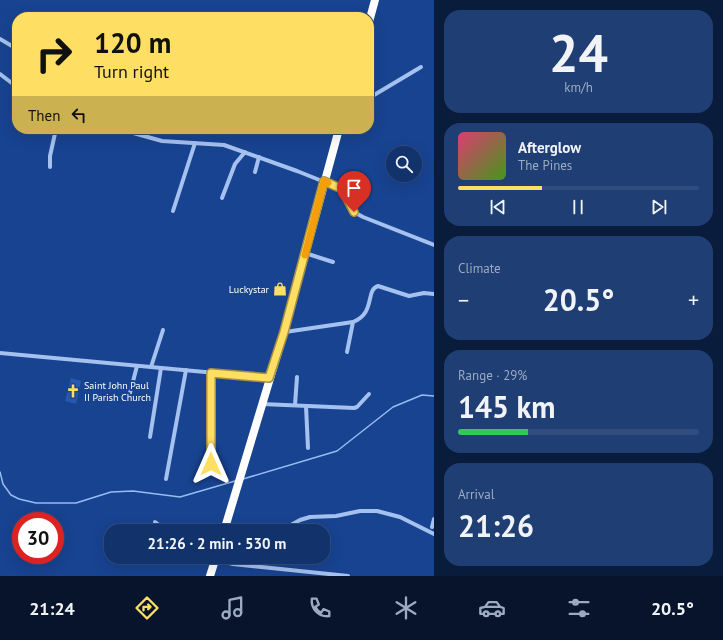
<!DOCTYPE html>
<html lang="en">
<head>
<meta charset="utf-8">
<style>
  body { margin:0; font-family:"PT Sans",sans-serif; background:#1f3e74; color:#f1f3f6; height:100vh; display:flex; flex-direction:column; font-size:15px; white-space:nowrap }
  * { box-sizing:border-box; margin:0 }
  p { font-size:13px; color:#9caac2 }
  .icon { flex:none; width:22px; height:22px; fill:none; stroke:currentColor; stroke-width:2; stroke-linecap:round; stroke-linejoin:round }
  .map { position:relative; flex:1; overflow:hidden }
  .drawer { display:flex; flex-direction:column; gap:10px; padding:10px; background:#0a1c3b; width:289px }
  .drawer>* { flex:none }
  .top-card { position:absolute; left:12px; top:12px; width:362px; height:122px; border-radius:16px; box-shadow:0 4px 16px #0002,0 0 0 1px #314d7f; background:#ffde64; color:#111; overflow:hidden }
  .tools { position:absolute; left:386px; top:146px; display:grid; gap:8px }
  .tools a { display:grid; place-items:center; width:36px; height:36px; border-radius:50%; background:#12326c; box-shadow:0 4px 16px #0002,0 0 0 1px #314d7f; font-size:20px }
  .speed { position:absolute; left:12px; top:512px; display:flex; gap:8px; font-size:20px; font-weight:700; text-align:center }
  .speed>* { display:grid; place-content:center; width:52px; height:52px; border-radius:50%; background:#12326c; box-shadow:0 4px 16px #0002,0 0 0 1px #314d7f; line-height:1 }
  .speed .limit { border:6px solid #d22; background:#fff; color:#111 }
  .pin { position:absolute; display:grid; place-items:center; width:34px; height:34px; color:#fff; margin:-41px -17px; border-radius:50% 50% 50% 0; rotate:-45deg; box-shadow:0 0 4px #0007 }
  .pin .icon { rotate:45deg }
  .me { position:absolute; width:44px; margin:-22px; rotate:0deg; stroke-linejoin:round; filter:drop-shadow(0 0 3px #0008) }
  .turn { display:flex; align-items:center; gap:14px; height:84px; padding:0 16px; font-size:18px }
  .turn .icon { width:52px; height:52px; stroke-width:2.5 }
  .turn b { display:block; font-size:28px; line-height:34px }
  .then { display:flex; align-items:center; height:38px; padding:0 16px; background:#0003; gap:8px; font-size:15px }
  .big { font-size:30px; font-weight:700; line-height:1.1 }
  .drawer .tile { flex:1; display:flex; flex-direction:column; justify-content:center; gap:6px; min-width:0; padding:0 14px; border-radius:16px; background:#1f3e74 }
  .drawer .dial { align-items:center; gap:0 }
  .dial b { font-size:52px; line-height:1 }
  .song { display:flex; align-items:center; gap:12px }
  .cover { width:48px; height:48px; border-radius:6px; background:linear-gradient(135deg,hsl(340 70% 55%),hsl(100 70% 35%)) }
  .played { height:4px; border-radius:2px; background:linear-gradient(90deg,#ffde64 35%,#314d7f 35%) }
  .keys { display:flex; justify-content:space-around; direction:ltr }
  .heat { display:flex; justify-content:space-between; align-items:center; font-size:22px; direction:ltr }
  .charge { height:6px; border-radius:3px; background:linear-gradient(90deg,#34c759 29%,#314d7f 0) }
  .trip { position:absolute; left:104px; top:524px; width:226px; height:40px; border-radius:16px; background:#12326c; box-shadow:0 4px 16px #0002,0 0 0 1px #314d7f; font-weight:700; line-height:40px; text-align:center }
  .tabs { display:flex; height:64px; justify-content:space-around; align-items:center; background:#07142b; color:#9caac2 }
  .tabs .icon { width:28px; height:28px }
  .tabs .current { color:#ffde64 }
  .tabs b { font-size:18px; color:#f1f3f6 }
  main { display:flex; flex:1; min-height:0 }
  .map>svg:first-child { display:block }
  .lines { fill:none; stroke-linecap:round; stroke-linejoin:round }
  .stream { stroke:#98bbf2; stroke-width:1.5 }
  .building { fill:#2659ae }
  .street { stroke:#a5c1ef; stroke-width:4 }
  .highway { stroke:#fff; stroke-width:8 }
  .route-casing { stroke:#a69041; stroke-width:10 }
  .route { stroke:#ffde64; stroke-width:7 }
  .slow { stroke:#f59e0b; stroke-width:7 }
  .labels { text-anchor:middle; stroke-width:4; stroke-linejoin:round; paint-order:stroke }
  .poi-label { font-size:10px; fill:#fff; stroke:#184390; text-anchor:end }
</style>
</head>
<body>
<main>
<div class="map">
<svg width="434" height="576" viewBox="0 0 434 576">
  <rect width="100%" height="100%" fill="#184390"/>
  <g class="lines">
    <!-- stream -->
    <g class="stream">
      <path d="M0 472 3 484 11 495 19 499 36 503H76L111 492 133 491 180 497 235 481"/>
      <path d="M243 479 337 451 393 407 422 395 434 396"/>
    </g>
  </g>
  <!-- building -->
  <path class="building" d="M71 378 81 381 76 404 65 401Z"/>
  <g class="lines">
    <!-- street -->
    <g class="street">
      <path d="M0 39 17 49"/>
      <path d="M0 74 17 87"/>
      <path d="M369 98 421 67"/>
      <path d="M119 129 162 141 224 145 297 171 342 189 354 212 363 217 434 245"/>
      <path d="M50 167V156L56 129"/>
      <path d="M255 172 259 157"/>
      <path d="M222 198 235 164 245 152"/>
      <path d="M173 211 195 143"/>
      <path d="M305 253 333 262"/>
      <path d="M285 332 353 322C376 313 365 290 378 286L409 296 424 293 434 294"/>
      <path d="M347 352 353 322"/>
      <path d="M0 353 269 378"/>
      <path d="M151 367 163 330"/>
      <path d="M130 393 137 366"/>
      <path d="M262 404 354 408 357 407 369 394"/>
      <path d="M295 405 297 377"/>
      <path d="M306 406 308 448"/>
      <path d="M150 437 161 368"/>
      <path d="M211 464V373"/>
      <path d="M166 479 186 370"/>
      <path d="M155 522 167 531"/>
      <path d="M432 527 434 519"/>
      <path d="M280 531 300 520 310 517 336 516 360 511H377L400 517 434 534"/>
      <path d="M208 557 233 564 348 576"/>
    </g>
    <!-- highway -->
    <g class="highway">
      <path d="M369 22 375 0"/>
      <path d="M224 531 284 332 339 129"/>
      <path d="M210 576 216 557"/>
    </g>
  </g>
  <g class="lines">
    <!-- route casing -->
    <g class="route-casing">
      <path id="route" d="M211 464V373L269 378 284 332 324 181 342 189 354 212"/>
    </g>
    <!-- route -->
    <use href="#route" class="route"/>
    <!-- slow -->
    <path class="slow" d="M305 255 324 181 328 183"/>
  </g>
  <!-- icons -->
  <defs>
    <g id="shop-bare" transform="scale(1.08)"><path d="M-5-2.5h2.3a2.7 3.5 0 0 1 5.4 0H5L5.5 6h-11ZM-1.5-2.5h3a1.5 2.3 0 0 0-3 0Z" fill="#ffde64" stroke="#184390" stroke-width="2.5" paint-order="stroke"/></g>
    <g id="church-bare" transform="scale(1.08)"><path d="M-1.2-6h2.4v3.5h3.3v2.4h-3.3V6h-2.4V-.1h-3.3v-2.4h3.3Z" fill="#ffde64" stroke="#184390" stroke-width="2.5" paint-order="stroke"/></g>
  </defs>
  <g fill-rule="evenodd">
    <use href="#shop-bare" x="280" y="289"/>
    <use href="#church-bare" x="73" y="391"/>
  </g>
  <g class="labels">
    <!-- poi labels -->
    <g class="poi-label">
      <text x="269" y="293">Luckystar</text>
      <text x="84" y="389" text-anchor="start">Saint John Paul<tspan x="84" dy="12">II Parish Church</tspan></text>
    </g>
  </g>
</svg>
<div class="tools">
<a><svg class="icon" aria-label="search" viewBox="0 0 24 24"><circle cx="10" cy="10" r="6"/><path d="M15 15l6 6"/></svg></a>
</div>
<div class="speed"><div class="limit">30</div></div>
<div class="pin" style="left:354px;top:212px;background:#d93025"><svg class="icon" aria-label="arrive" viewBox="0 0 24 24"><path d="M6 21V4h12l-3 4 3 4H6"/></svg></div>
<svg class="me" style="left:211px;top:464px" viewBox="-20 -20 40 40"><path d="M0-17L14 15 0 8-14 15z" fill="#ffde64" stroke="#fff" stroke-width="4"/></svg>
<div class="trip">21:26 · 2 min · 530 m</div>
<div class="top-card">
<div class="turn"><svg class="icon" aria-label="right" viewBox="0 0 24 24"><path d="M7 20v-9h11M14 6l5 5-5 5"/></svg><div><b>120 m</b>Turn right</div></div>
<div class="then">Then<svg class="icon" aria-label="left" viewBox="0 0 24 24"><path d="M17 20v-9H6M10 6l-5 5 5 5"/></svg></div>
</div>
</div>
<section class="drawer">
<div class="tile dial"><b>24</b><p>km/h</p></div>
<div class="tile">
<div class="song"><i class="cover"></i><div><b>Afterglow</b><p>The Pines</p></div></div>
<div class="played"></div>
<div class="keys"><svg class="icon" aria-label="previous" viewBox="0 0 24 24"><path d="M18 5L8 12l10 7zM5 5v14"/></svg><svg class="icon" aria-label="pause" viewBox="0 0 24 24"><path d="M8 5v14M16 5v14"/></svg><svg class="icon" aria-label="next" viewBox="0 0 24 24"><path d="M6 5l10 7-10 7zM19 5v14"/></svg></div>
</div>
<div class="tile"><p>Climate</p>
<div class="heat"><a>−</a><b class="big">20.5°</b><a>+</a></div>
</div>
<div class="tile"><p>Range · 29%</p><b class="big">145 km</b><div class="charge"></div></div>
<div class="tile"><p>Arrival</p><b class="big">21:26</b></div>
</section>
</main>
<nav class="tabs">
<b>21:24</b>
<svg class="icon current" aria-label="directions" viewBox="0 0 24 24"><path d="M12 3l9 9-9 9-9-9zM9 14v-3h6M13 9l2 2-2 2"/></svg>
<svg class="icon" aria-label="music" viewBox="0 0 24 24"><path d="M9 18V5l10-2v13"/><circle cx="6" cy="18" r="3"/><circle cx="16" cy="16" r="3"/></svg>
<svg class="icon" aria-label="phone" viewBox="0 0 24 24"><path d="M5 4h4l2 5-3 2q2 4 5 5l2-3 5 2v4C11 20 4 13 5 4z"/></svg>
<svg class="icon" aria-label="climate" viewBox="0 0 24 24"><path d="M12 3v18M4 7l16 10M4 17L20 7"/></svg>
<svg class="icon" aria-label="car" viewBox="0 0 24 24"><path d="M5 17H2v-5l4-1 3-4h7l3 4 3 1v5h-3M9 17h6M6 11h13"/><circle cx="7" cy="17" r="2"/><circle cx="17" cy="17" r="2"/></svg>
<svg class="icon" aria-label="filters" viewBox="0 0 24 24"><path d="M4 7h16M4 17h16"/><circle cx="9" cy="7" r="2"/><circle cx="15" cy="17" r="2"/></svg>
<b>20.5°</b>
</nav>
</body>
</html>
